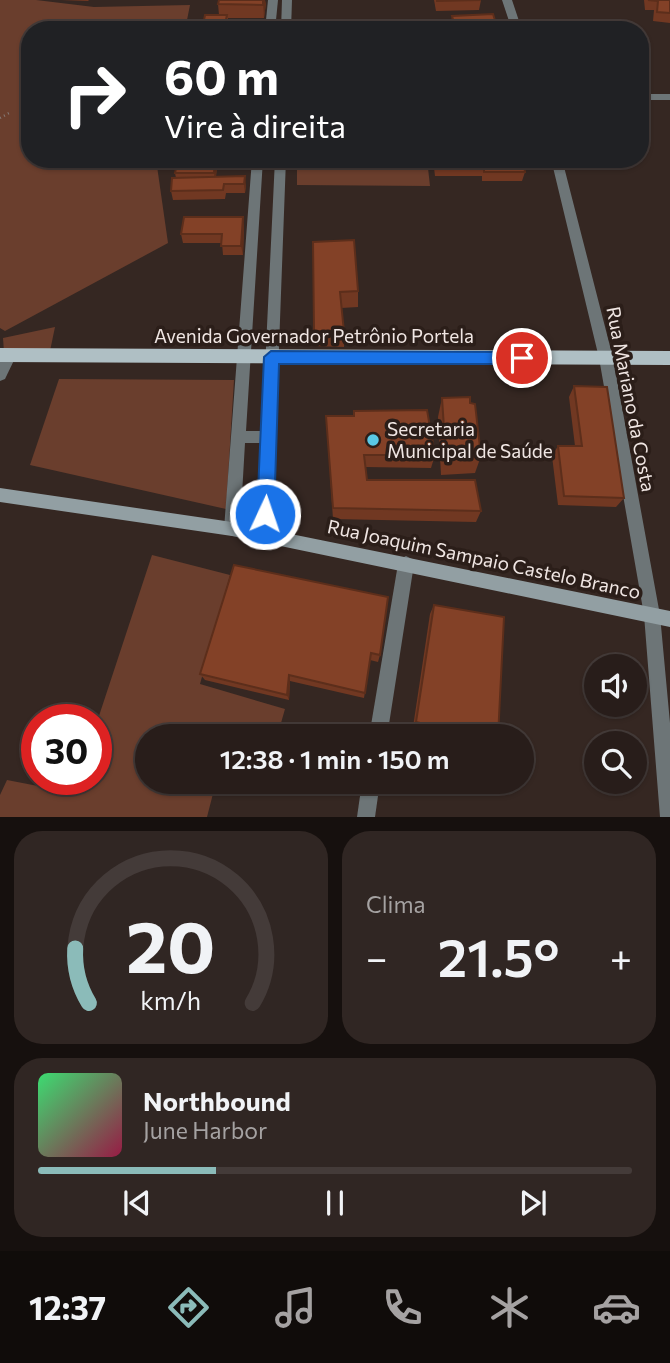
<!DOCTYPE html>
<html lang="pt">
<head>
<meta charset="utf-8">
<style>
  body { margin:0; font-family:Commissioner,sans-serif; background:#302623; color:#f1f3f6; height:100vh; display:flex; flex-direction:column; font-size:26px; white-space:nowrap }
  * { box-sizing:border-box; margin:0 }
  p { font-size:23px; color:#a5a2a2 }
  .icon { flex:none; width:38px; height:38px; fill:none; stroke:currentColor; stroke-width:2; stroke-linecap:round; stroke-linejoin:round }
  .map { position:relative; height:817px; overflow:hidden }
  .side { display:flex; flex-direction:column; gap:14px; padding:14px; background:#16100e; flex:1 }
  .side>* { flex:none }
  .hud { position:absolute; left:21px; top:21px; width:628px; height:147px; border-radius:28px; box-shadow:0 2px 5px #0004,0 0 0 2px #443b39; background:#202124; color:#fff; overflow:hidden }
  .tools { position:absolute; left:584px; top:654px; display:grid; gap:14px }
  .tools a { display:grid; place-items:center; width:63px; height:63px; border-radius:50%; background:#281d1a; box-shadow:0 2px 5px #0004,0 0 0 2px #443b39; font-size:35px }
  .speed { position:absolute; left:21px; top:704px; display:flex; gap:14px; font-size:35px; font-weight:700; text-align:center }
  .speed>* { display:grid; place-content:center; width:91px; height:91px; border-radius:50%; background:#281d1a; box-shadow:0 2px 5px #0004,0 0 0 2px #443b39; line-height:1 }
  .speed .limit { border:10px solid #d22; background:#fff; color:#111 }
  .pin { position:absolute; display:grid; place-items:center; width:60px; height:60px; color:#fff; margin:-30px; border:4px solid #fff; border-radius:50%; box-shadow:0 2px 7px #0007 }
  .me { position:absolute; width:77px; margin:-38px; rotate:3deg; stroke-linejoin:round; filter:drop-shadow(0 0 5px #0008) }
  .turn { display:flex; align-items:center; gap:24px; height:147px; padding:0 28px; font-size:32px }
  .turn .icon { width:91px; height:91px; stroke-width:2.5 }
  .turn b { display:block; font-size:49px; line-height:60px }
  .big { font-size:52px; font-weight:600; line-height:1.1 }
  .side .card { flex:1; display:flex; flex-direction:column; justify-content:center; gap:10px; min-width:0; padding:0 24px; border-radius:28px; background:#302623 }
  .side .dial { align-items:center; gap:0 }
  .dial svg { height:182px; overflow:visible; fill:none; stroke:#443b39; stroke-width:7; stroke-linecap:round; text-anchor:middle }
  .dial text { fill:#f1f3f6; stroke:none }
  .song { display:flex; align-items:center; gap:21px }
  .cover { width:84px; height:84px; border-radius:10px; background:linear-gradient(135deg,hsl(140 70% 55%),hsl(340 70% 35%)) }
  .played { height:7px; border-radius:4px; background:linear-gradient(90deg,#8bbbb9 30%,#443b39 30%) }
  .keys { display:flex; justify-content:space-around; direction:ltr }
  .heat { display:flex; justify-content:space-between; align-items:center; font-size:38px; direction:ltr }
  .side .tiles { flex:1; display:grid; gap:14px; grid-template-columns:1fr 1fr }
  .card:last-child { grid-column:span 2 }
  .trip { position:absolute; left:135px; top:724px; width:399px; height:70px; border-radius:35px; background:#281d1a; box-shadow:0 2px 5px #0004,0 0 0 2px #443b39; font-weight:600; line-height:70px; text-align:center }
  .tabs { display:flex; height:112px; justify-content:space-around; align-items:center; background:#100c0a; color:#a5a2a2 }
  .tabs .icon { width:49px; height:49px }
  .tabs .on { color:#8bbbb9 }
  .tabs b { font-size:32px; color:#f1f3f6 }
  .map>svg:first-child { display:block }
  .green { fill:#6a3e2d }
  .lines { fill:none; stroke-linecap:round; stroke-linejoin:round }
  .path { stroke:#867a76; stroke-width:2.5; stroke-dasharray:1 3.5; stroke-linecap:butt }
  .street { fill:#6d7577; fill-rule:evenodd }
  .secondary { fill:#929fa3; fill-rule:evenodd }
  .primary { fill:#afbfc4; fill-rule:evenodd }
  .wall { fill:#713822 }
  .shaded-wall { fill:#5c2e1b }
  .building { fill:#834127; stroke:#5c2e1b; stroke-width:2 }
  .route { fill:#1a73e8; stroke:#114b97; stroke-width:2 }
  .poi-dot { fill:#5ac8e5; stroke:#2b1e19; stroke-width:2.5 }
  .labels { text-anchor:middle; stroke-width:7; stroke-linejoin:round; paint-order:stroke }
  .street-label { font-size:19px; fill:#f0e6e3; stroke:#2b1e19 }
  .poi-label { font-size:19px; fill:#f0e6e3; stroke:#2b1e19; text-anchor:start }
</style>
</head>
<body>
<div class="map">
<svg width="670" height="817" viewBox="0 0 670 817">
  <rect width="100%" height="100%" fill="#352722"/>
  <!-- green -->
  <g class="green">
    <path d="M0 0H36L94 7 190 5 185 30H30V159H156L168 243 5 331 0 328Z"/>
    <path d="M297 159H427L430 186 297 185Z"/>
    <path d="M55 327 50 351 4 352 3 338Z"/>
    <path d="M59 379 234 380 226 509 30 465Z"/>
    <path d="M152 555 230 575 200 684 285 709 277 737H147V782H216L207 817H0V795L7 780 74 793 79 779H96V725Z"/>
  </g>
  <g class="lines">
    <!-- path -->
    <path class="path" d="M0 118 11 112"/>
    <!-- street -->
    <g class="street">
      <path d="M268 0H278L275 30H265Z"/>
      <path d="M282 0H292L291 30H281Z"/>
      <path d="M502 0H512L522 30H512Z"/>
      <rect x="640" y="94" width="30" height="6"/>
      <path d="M252 159H263L246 431H262L275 159H286L272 535 269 540 264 542 259 540 256 535 261 443H245L240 529 237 534 232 536 227 534 224 529Z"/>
      <path d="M551 159H562L613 358 660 615 670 723V817H660L644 615 599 358Z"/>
      <path d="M10 349 17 354 5 379 0 381V361L5 350Z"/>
      <path d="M406 556 412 559 414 564 387 737H369L398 564 400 559Z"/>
      <path d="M362 782H380L375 817H357Z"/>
    </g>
    <!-- secondary -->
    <path class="secondary" d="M0 488 232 522 670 611V627L232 536 0 502Z"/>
    <!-- primary -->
    <path class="primary" d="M0 348 670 351V365L0 362Z"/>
  </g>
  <!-- wall -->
  <g class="wall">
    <path d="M61 0H89L88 1Z"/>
    <path d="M434 0H481L479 10 436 11Z"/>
    <path d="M644 0H670V23L653 21 654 10H645Z"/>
    <path d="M266 3 264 18H228V27L261 30H201L203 25 219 15 218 4Z"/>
    <path d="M452 16 498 30H452L451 26Z"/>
    <path d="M178 159H216L217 167 216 177 246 185 245 193H226L225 199 173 200 171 191 176 178 175 173Z"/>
    <path d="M308 159H415L414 170H309Z"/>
    <path d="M433 159H523L525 172 522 181H482V176H435Z"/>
    <path d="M244 226 243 255H223L222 243H183L181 234Z"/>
    <path d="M354 240 358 291V307L341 308 344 332V347L314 346V331Z"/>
    <path d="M574 386 624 498 616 507 558 505 552 456 558 446H575L569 397Z"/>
    <path d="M442 398 470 403 481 456 475 473 441 475 438 417Z"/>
    <path d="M326 416 435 455 431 468 365 467 367 480 481 511 476 522 333 519Z"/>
    <path d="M234 565 380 655 378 662 370 660 364 698 290 681 289 700 205 680 200 674Z"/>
    <path d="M434 605 498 737H456L413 727 430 614Z"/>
  </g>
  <!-- shaded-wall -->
  <g class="shaded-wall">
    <path d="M263 0H265L266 3 264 18Z"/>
    <path d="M215 159 217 167 215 182 214 173Z"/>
    <path d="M245 176 246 185 245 193 244 184Z"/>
    <path d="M243 217 244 226 243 255 241 246Z"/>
    <path d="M289 675 290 681 289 700 287 695Z"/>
  </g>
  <!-- building -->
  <g class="building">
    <path d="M219 0H263V5L218 4Z"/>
    <path d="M437 0H481L437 1Z"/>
    <path d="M648 0H670V13L657 12 658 1Z"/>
    <path d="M493 14 498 30H456L452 16Z"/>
    <path d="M205 15H227L225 24 203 25Z"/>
    <path d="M577 21 581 30H543L540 22Z"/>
    <path d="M202 26H212V30H201Z"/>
    <path d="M221 27H261V30H220Z"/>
    <path d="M178 159H215L214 173H175Z"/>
    <path d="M436 159H523L525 172H484V167H437Z"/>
    <path d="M245 176 244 184H224L223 190 171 191 172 178Z"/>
    <path d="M184 217H243L241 246H221L222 234H181Z"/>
    <path d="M354 240 358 291 340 292 344 332 314 331 313 242Z"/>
    <path d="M574 386 607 387 624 498 564 496 558 446H582Z"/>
    <path d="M470 397V403L475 404 481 456 446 458 442 398Z"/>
    <path d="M427 410 435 455H364L367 480H475L481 511 333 508 326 416H354V411Z"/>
    <path d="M234 565 388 597 380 655 371 653 365 693 289 675 287 695 200 674Z"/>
    <path d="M434 605 504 617 498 737H478L416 722Z"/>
  </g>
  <!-- route -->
  <path class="route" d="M271 351 522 352 530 358 522 364H279L274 514 271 519 265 522 259 519 257 514 264 357Z"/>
  <!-- markers -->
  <circle class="poi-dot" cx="373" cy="440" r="7"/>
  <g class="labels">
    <!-- street labels -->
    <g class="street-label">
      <text x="314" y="343">Avenida Governador Petrônio Portela</text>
      <text transform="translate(631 399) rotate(79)" y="7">Rua Mariano da Costa</text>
      <text transform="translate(484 559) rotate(12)" y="7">Rua Joaquim Sampaio Castelo Branco</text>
    </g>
    <!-- poi labels -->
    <g class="poi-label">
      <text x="387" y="436">Secretaria<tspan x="387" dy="22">Municipal de Saúde</tspan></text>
    </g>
  </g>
</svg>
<div class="tools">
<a><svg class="icon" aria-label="sound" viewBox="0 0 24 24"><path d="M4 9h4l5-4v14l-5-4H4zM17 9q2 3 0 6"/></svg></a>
<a><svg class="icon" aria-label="search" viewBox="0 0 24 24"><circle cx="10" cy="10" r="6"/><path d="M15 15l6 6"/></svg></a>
</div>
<div class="speed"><div class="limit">30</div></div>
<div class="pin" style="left:522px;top:358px;background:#d93025"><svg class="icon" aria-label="arrive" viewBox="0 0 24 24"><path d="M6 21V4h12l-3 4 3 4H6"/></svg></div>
<svg class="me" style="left:265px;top:514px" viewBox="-20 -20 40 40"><circle r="17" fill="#1a73e8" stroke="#fff" stroke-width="3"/><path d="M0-11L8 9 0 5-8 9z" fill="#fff"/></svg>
<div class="trip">12:38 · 1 min · 150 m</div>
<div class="hud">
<div class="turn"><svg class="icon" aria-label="right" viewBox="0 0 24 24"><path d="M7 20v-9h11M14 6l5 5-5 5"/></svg><div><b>60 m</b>Vire à direita</div></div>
</div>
</div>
<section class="side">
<div class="tiles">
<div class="card dial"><svg viewBox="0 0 100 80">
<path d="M14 69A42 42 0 1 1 86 69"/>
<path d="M14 69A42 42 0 0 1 8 45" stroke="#8bbbb9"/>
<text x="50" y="56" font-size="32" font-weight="700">20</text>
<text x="50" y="72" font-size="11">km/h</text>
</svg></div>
<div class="card"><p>Clima</p>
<div class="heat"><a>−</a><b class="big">21.5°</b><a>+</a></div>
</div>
<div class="card">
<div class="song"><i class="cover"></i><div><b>Northbound</b><p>June Harbor</p></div></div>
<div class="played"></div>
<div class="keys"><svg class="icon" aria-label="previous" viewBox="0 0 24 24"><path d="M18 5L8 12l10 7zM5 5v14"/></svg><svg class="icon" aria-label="pause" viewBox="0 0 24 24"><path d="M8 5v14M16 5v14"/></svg><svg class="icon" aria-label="next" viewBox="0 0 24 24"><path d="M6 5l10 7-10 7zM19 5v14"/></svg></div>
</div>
</div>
</section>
<nav class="tabs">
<b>12:37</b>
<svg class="icon on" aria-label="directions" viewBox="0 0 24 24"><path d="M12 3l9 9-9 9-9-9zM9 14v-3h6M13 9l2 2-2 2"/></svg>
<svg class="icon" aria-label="music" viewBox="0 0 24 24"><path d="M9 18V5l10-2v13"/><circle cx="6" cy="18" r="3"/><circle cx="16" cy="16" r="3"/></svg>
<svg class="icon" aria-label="phone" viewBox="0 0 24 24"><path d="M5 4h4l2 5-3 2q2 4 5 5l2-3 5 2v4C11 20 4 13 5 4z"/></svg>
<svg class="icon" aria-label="climate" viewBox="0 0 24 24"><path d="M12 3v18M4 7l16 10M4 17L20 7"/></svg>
<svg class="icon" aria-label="car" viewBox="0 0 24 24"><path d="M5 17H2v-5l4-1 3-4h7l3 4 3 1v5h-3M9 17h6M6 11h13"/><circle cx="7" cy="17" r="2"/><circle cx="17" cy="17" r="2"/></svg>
</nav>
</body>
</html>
